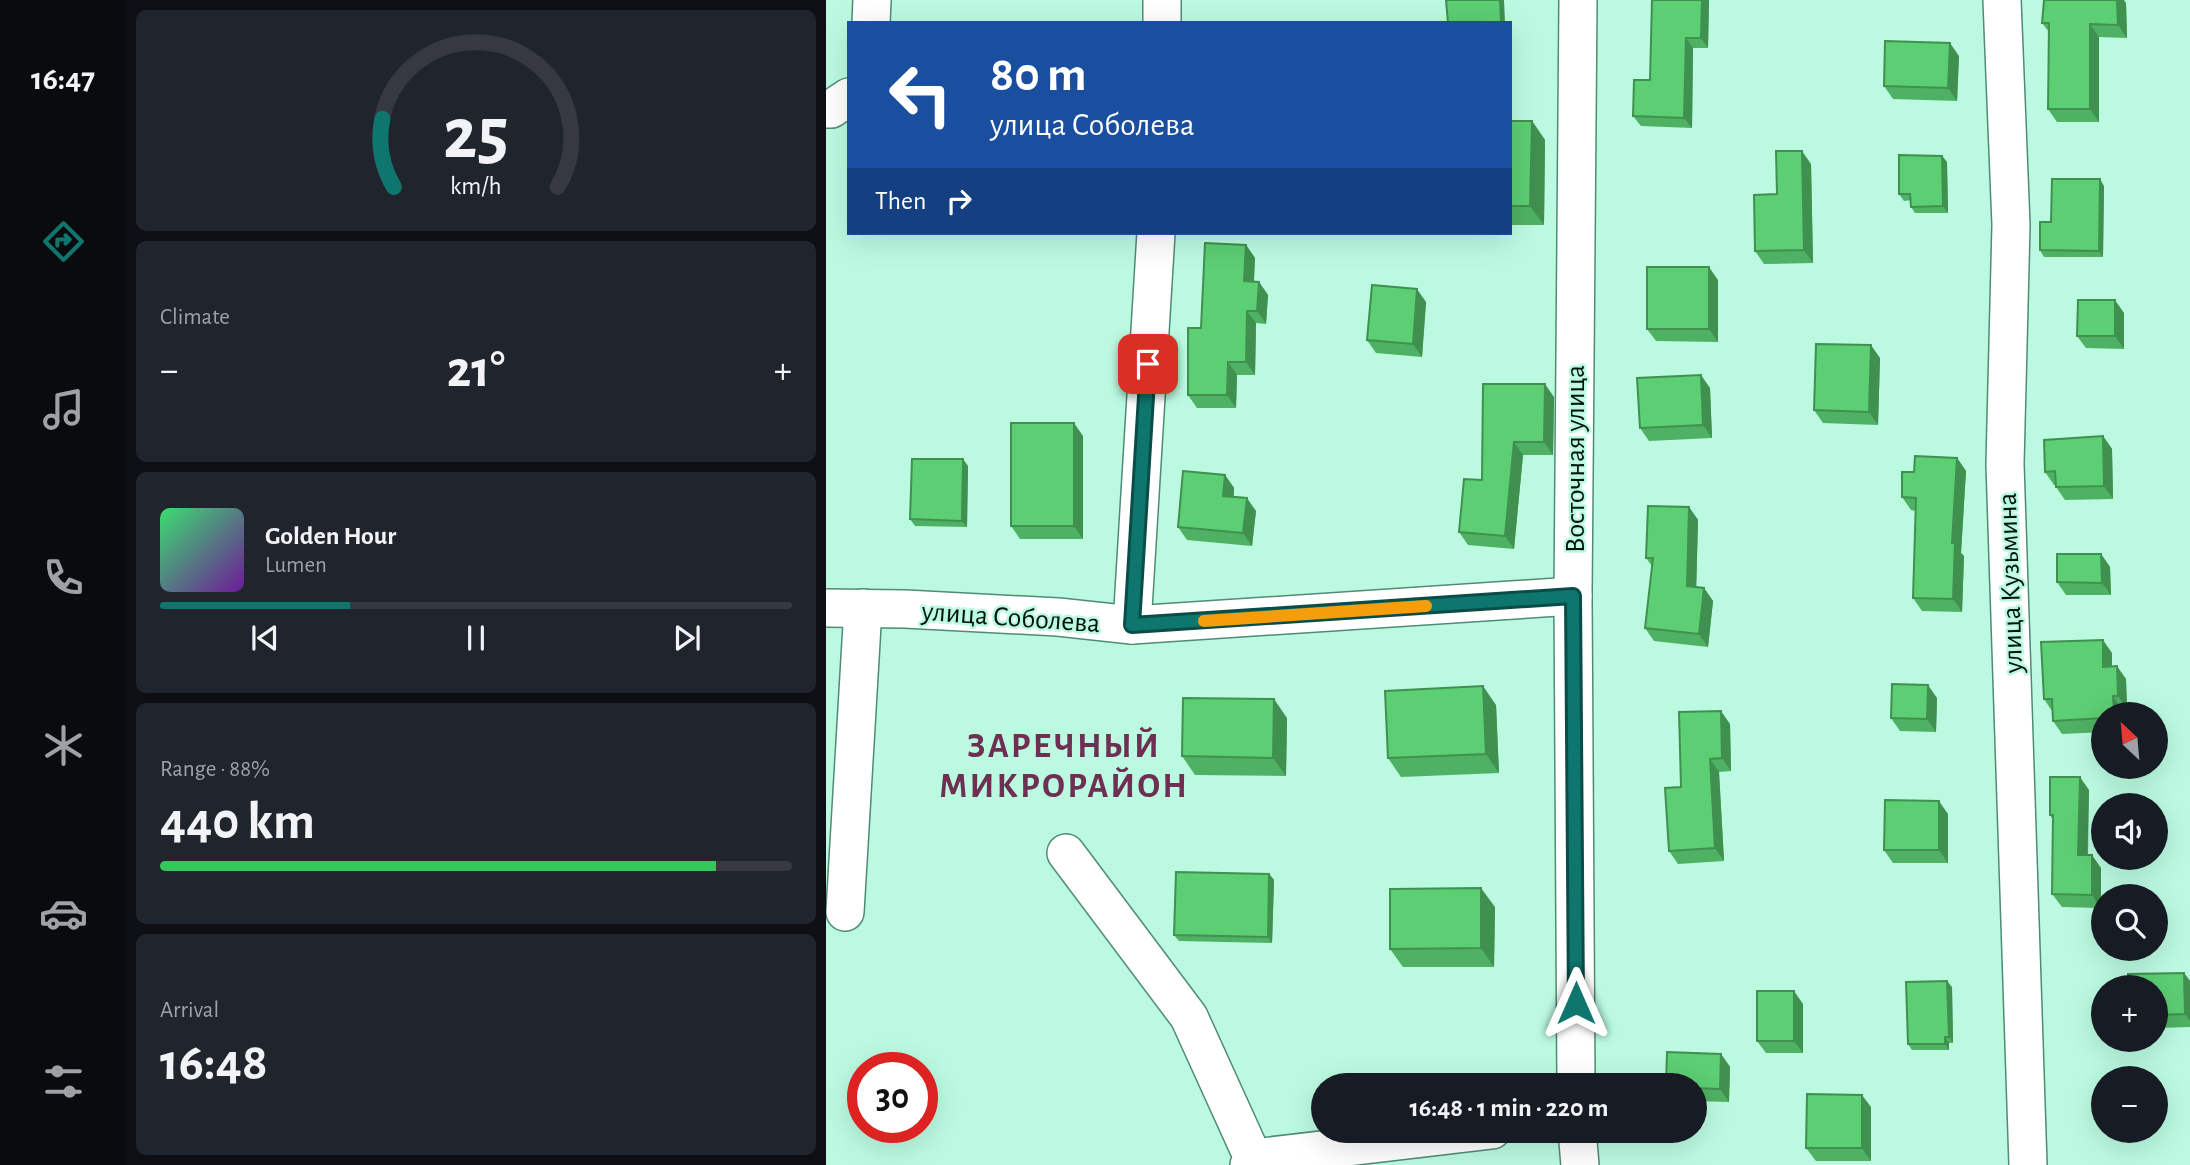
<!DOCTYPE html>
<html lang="en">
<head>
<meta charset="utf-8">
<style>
  body { margin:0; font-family:"Alegreya Sans",sans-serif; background:#20242c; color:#f1f3f6; height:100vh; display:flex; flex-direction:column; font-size:26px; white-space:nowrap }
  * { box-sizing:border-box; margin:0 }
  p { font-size:23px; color:#9ea1a6 }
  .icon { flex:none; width:38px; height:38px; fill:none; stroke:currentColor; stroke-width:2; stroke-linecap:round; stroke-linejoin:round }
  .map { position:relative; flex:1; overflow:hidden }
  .side { display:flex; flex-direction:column; gap:10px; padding:10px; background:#0d0f14; width:700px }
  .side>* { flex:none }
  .guide { position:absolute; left:21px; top:21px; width:665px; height:214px; border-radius:0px; box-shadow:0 7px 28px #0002; background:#1a4fa0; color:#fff; overflow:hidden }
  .needle { width:46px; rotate:334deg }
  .controls { position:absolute; left:1265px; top:702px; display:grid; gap:14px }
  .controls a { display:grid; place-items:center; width:77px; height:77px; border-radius:50%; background:#171b24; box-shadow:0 7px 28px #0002; font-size:35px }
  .speed { position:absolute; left:21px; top:1052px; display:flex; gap:14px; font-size:35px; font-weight:700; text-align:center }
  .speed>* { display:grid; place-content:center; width:91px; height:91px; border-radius:50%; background:#171b24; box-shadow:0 7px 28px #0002; line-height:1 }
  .speed .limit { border:10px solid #d22; background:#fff; color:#111 }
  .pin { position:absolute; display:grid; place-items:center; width:60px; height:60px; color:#fff; margin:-30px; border-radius:14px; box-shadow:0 4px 10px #0006 }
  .me { position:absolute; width:77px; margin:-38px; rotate:0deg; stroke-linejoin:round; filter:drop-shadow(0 0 5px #0008) }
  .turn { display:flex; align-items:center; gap:24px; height:147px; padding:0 28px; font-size:32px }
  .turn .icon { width:91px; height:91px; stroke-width:2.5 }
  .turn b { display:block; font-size:49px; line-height:60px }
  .then { display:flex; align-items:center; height:66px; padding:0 28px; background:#0003; gap:14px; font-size:26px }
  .big { font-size:52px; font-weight:700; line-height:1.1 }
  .side .tile { flex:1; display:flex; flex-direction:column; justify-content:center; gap:10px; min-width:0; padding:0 24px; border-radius:10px; background:#20242c }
  .side .dial { align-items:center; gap:0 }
  .dial svg { height:182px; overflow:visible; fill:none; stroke:#363941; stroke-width:7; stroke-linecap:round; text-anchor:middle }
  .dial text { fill:#f1f3f6; stroke:none }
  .song { display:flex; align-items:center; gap:21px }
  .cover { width:84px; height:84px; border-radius:10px; background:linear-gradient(135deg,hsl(140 70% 55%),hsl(280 70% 35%)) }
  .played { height:7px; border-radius:4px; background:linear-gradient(90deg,#0f766e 30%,#363941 30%) }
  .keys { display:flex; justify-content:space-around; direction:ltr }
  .heat { display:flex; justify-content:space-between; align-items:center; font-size:38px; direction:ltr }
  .charge { height:10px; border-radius:5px; background:linear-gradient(90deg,#34c759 88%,#363941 0) }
  .trip { position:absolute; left:485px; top:1073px; width:396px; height:70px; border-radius:35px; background:#171b24; box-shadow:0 7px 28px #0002; font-weight:700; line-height:70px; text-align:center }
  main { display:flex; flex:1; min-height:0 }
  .tab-bar { display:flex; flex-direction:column; width:126px; justify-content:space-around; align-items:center; background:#090b0e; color:#9ea1a6 }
  .tab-bar .icon { width:49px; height:49px }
  .tab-bar .selected { color:#0f766e }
  .tab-bar b { font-size:32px; color:#f1f3f6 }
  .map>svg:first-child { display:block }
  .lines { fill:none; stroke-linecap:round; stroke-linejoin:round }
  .minor-casing { stroke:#508b75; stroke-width:40 }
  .minor { stroke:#fff; stroke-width:37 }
  .wall { fill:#4fb163 }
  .shaded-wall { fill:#409050 }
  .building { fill:#5cce73; stroke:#409050; stroke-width:2 }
  .route-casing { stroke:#0a4d48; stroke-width:18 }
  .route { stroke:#0f766e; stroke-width:12 }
  .slow { stroke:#f59e0b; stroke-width:12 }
  .labels { text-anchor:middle; stroke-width:5; stroke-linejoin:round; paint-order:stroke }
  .street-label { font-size:28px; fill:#00140c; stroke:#bbfae1 }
  .district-label { font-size:35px; font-weight:bold; letter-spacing:2px; fill:#6e2f52; stroke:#bbfae1 }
</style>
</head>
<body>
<main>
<nav class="tab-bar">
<b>16:47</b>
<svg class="icon selected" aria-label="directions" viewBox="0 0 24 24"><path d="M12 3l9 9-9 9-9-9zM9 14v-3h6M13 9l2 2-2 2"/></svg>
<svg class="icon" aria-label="music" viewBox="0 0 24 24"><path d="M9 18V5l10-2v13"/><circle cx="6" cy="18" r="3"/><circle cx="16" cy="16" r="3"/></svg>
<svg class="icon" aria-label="phone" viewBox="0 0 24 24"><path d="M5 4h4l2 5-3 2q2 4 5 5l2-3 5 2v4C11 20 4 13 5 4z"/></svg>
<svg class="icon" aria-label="climate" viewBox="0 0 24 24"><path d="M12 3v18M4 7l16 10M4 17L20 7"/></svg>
<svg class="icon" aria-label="car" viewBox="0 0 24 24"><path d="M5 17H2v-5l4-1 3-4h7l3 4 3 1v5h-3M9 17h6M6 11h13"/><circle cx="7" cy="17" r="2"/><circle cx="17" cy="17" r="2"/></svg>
<svg class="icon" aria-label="filters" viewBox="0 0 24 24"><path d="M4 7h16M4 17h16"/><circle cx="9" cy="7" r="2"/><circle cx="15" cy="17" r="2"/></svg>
</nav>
<section class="side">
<div class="tile dial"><svg viewBox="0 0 100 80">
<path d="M14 69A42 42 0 1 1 86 69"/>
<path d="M14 69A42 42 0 0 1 9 39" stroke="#0f766e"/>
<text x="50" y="56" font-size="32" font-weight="700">25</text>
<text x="50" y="72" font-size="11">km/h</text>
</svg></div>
<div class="tile"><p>Climate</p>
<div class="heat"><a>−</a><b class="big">21°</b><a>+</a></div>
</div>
<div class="tile">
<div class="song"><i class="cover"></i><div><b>Golden Hour</b><p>Lumen</p></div></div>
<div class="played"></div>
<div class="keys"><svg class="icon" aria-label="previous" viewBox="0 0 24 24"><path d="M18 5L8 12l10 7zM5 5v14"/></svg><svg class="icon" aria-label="pause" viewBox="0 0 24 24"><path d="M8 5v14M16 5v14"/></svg><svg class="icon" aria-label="next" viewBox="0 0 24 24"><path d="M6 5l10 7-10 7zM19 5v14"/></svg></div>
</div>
<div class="tile"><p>Range · 88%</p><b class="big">440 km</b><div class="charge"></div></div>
<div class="tile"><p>Arrival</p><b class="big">16:48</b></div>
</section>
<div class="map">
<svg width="1364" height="1165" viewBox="0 0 1364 1165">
  <rect width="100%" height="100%" fill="#bbfae1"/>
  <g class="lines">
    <!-- minor casing -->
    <g class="minor-casing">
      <g id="minor">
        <path d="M1176 0 1185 225 1179 464 1202 1165"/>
        <path d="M45 23 46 0"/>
        <path d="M336 23V0"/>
        <path d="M0 109H5L23 97"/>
        <path d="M0 608 79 609 232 617 306 625 747 596"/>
        <path d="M306 625 330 233"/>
        <path d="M240 853 363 1017 427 1158 423 1165"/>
        <path d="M19 912 37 608"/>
        <path d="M750 1085 747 596 752 0"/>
        <path d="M751 1130 754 1165"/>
        <path d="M427 1158 666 1130"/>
      </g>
    </g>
    <!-- minor -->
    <use href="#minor" class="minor"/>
  </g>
  <!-- wall -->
  <g class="wall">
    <path d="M826 0H883L882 48H867L866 128 815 126 807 116 824 80Z"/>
    <path d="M1300 3 1301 38 1273 37V122H1231L1222 109 1223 32 1216 23Z"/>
    <path d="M1133 56 1131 101 1067 99 1058 86Z"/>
    <path d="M684 121H706L719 140 718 225H684Z"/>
    <path d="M1116 156 1121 162 1122 213H1089L1085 207V200L1078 201 1073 194Z"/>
    <path d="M985 164 987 263 938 264 929 251 951 194Z"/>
    <path d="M1278 186 1277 257H1218L1214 250 1225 222Z"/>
    <path d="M420 245 429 258 428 282H433L442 295 440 324 430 323 429 375H411L410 408H371L362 395 375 328Z"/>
    <path d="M892 280V342L830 341 821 329Z"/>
    <path d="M600 302 596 357 550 353 541 340Z"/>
    <path d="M1298 313V349L1260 348 1251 336Z"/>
    <path d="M1054 358 1052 425 997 423 988 410Z"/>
    <path d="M884 388 886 438 823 441 814 428Z"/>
    <path d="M728 397 727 455H697L688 549 642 545 633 532 656 480Z"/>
    <path d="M257 436V539H194L185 526Z"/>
    <path d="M1277 436 1286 449 1287 499 1239 500 1230 487V485H1228L1219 472Z"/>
    <path d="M1131 458 1140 471 1135 553 1138 556 1136 612 1096 611 1087 598 1090 511 1085 510 1076 497Z"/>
    <path d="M142 466 141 527 89 526 84 519Z"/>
    <path d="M399 475 408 488V497L430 511 426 546 361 540 352 527Z"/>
    <path d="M863 507 872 520 870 587 878 588 887 601 882 647 828 641 819 628 826 566 820 558Z"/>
    <path d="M1275 554 1284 567 1285 595H1240L1231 582Z"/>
    <path d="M1286 653V666L1300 679 1301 709H1296L1278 714V732L1236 734 1227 721 1226 711 1218 699Z"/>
    <path d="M1111 698 1110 732 1074 731 1065 718Z"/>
    <path d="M670 705 673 773 575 777 562 758Z"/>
    <path d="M461 718 460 776 369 775 356 756Z"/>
    <path d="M904 724 905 771 893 772 898 861 852 864 843 851 855 787Z"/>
    <path d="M1263 790 1262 855 1275 868V908L1236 907 1226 894 1227 820 1224 815Z"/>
    <path d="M1122 814V863H1067L1058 850Z"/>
    <path d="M443 874 448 880 446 943 353 941 348 935Z"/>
    <path d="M669 907 668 967H577L564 949Z"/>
    <path d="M1358 973 1364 981V1027L1330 1028V987Z"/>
    <path d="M1126 987 1127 1043H1123V1050H1086L1082 1044Z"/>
    <path d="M977 1004V1053H940L931 1041Z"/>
    <path d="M895 1054 904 1067 903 1102 868 1101V1085Z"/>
    <path d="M1045 1107V1161H990L980 1148Z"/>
  </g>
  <!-- shaded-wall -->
  <g class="shaded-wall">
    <path d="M674 0H678L679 23H675Z"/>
    <path d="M876 0H883L882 48 875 38Z"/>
    <path d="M1291 0H1298L1300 3 1301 38 1292 25Z"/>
    <path d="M1264 24 1273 37V122L1264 109Z"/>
    <path d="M860 38 867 48 866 128 858 118Z"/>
    <path d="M1124 43 1133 56 1131 101 1122 88Z"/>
    <path d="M706 121 719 140 718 225 704 206Z"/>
    <path d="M976 151 985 164 987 263 978 250Z"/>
    <path d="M1116 156 1121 162 1122 213 1117 206Z"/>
    <path d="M1274 179 1278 186 1277 257 1273 251Z"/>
    <path d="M420 245 429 258 427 294 418 281Z"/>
    <path d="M883 267 892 280V342L883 329Z"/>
    <path d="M433 282 442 295 440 324 431 311Z"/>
    <path d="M591 289 600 302 596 357 587 344Z"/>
    <path d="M1289 300 1298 313V349L1289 336Z"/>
    <path d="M421 311 430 323 429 375 420 362Z"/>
    <path d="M1045 345 1054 358 1052 425 1043 412Z"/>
    <path d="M402 362 411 375 410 408 401 395Z"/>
    <path d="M875 375 884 388 886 438 877 425Z"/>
    <path d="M719 384 728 397 727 455 718 442Z"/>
    <path d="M248 423 257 436V539L248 526Z"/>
    <path d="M1277 436 1286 449 1287 499 1278 486Z"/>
    <path d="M688 442 697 455 688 549 679 536Z"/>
    <path d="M1131 458 1140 471 1135 553 1138 556 1136 612 1127 599 1126 543Z"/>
    <path d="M137 459 142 466 141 527 136 521Z"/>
    <path d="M399 475 408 488 406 508 397 496Z"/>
    <path d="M421 498 430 511 426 546 417 533Z"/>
    <path d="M863 507 872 520 870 599 861 586Z"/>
    <path d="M1275 554 1284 567 1285 595 1276 583Z"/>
    <path d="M878 588 887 601 882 647 873 634Z"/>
    <path d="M1277 640 1286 653V679L1277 667Z"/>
    <path d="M1291 666 1300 679 1301 709 1292 696Z"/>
    <path d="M1102 685 1111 698 1110 732 1101 719Z"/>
    <path d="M657 686 670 705 673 773 660 754Z"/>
    <path d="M1287 696 1296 709V714H1288Z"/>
    <path d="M448 699 461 718 460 776 447 758Z"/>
    <path d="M895 711 904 724 905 771 896 758Z"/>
    <path d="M884 759 893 772 898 861 889 848Z"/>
    <path d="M1254 777 1263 790 1261 868 1252 855Z"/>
    <path d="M1113 801 1122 814V863L1113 850Z"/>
    <path d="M1266 855 1275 868V908L1266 895Z"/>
    <path d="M443 874 448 880 446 943 442 937Z"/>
    <path d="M655 888 669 907 668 967 655 948Z"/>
    <path d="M1358 973 1364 981V1021L1359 1014Z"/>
    <path d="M1121 981 1126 987 1127 1043 1123 1037Z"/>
    <path d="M968 991 977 1004V1053L968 1041Z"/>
    <path d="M1119 1037 1123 1043V1050L1119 1044Z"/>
    <path d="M895 1054 904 1067 903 1102 894 1089Z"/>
    <path d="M1036 1095 1045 1107V1161L1036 1148Z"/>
  </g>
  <!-- building -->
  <g class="building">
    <path d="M620 0H674L675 23H622Z"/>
    <path d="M826 0H876L875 38H860L858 118 807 116 808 80H824Z"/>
    <path d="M1218 0H1291L1292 25 1264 24V109H1222L1223 23H1216Z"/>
    <path d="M1059 41 1124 43 1122 88 1058 86Z"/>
    <path d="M684 121H706L704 206H684Z"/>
    <path d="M950 151H976L978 250 929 251 928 195 951 194Z"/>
    <path d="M1073 155 1116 156 1117 206 1085 207 1084 194H1073Z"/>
    <path d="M1226 179H1274L1273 251 1214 250V222H1225Z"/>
    <path d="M379 243 420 245 418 281 433 282 431 311H421L420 362H402L401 395H362V328H375Z"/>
    <rect x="821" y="267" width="62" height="62"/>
    <path d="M546 285 591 289 587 344 541 340Z"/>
    <path d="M1252 300H1289V336H1251Z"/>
    <path d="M990 344 1045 345 1043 412 988 410Z"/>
    <path d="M875 375 877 425 814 428 811 378Z"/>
    <path d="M657 384H719L718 442H688L679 536 633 532 638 479 656 480Z"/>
    <rect x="185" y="423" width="63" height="103"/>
    <path d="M1277 436 1278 486 1230 487 1229 471 1219 472 1218 440Z"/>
    <path d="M1089 456 1131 458 1126 543H1129L1127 599 1087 598 1090 498 1076 497V472H1088Z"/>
    <path d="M86 459H137L136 521 84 519Z"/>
    <path d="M357 471 399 475 397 496 421 498 417 533 352 527Z"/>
    <path d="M822 506 863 507 861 586 878 588 873 634 819 628 827 558H820Z"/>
    <path d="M1231 554H1275L1276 583 1231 582Z"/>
    <path d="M1277 640V667L1291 666 1292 696H1287L1288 714H1278V718L1227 721 1226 699H1218L1215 642Z"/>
    <path d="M1066 684 1102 685 1101 719 1065 718Z"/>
    <path d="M657 686 660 754 562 758 559 691Z"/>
    <path d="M357 698 448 699 447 758 356 756Z"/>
    <path d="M895 711 896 758 884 759 889 848 843 851 839 788 855 787 853 712Z"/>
    <path d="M1224 777H1254L1252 855H1266V895L1226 894 1227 815H1224Z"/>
    <path d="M1059 800 1113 801V850H1058Z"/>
    <path d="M350 872 443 874 442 937 348 935Z"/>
    <path d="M655 888V948L564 949V889Z"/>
    <path d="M1358 973 1359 1014 1330 1015V987H1302V974Z"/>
    <path d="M1121 981 1123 1037H1119V1044H1082L1080 982Z"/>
    <rect x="931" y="991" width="37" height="50"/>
    <path d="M841 1052 895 1054 894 1089 868 1088V1085H840Z"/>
    <path d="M981 1094 1036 1095V1148H980Z"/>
  </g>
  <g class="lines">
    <!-- route casing -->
    <g class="route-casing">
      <path id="route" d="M322 364 306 625 747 596 750 1003"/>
    </g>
    <!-- route -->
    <use href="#route" class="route"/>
    <!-- slow -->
    <path class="slow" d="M378 621 600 606"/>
  </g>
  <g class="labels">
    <!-- street labels -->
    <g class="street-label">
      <text transform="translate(748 459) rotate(-90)" y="10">Восточная улица</text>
      <text transform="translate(1183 583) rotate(-92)" y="10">улица Кузьмина</text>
      <text transform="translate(185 616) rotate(4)" y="10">улица Соболева</text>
    </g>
    <!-- district labels -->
    <g class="district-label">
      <text x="238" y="757">ЗАРЕЧНЫЙ<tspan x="238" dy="40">МИКРОРАЙОН</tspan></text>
    </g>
  </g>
</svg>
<div class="controls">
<a><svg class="needle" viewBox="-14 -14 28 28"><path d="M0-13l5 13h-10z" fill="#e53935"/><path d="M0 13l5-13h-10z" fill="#9ea1a6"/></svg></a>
<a><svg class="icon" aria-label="sound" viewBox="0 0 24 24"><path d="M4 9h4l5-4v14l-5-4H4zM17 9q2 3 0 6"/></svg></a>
<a><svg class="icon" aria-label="search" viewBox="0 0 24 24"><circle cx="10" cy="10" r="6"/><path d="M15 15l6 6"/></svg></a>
<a>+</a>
<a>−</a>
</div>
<div class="speed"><div class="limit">30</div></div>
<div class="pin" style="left:322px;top:364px;background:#d93025"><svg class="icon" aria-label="arrive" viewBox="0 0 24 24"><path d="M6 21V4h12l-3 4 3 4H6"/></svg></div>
<svg class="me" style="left:750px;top:1003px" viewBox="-20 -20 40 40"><path d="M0-17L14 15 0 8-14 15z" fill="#0f766e" stroke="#fff" stroke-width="4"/></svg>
<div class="trip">16:48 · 1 min · 220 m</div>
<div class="guide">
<div class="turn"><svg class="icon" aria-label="left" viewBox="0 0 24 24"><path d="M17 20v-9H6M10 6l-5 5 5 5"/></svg><div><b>80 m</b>улица Соболева</div></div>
<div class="then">Then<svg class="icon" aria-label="right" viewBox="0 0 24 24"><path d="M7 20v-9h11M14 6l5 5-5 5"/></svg></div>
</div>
</div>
</main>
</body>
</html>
